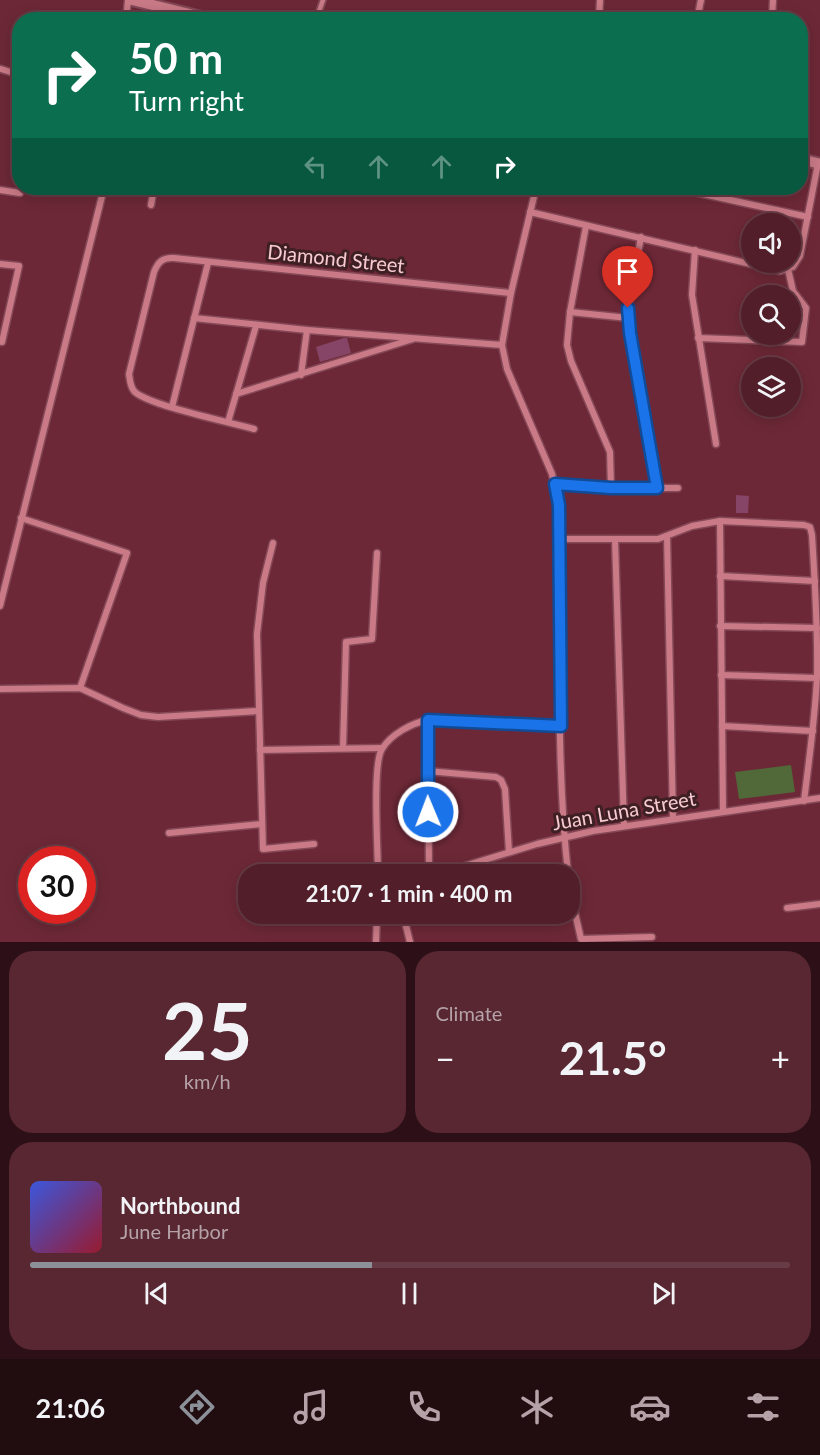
<!DOCTYPE html>
<html lang="en">
<head>
<meta charset="utf-8">
<style>
  body { margin:0; font-family:Lato,sans-serif; background:#582731; color:#f1f3f6; height:100vh; display:flex; flex-direction:column; font-size:22px; white-space:nowrap }
  * { box-sizing:border-box; margin:0 }
  p { font-size:20px; color:#b5a2a8 }
  .icon { flex:none; width:33px; height:33px; fill:none; stroke:currentColor; stroke-width:2; stroke-linecap:round; stroke-linejoin:round }
  .map { position:relative; height:942px; overflow:hidden }
  .panel { display:flex; flex-direction:column; gap:9px; padding:9px; background:#2d1017; flex:1 }
  .panel>* { flex:none }
  .guide { position:absolute; left:12px; top:12px; width:796px; height:183px; border-radius:24px; box-shadow:0 3px 15px #0003,0 0 0 2px #683c46; background:#0b6e4f; color:#fff; overflow:hidden }
  .buttons { position:absolute; left:741px; top:213px; display:grid; gap:12px }
  .buttons a { display:grid; place-items:center; width:60px; height:60px; border-radius:50%; background:#521e29; box-shadow:0 3px 15px #0003,0 0 0 2px #683c46; font-size:30px }
  .speed { position:absolute; left:18px; top:846px; display:flex; gap:12px; font-size:30px; font-weight:700; text-align:center }
  .speed>* { display:grid; place-content:center; width:78px; height:78px; border-radius:50%; background:#521e29; box-shadow:0 3px 15px #0003,0 0 0 2px #683c46; line-height:1 }
  .speed .limit { border:9px solid #d22; background:#fff; color:#111 }
  .pin { position:absolute; display:grid; place-items:center; width:51px; height:51px; color:#fff; margin:-62px -26px; border-radius:50% 50% 50% 0; rotate:-45deg; box-shadow:0 0 6px #0007 }
  .pin .icon { rotate:45deg }
  .me { position:absolute; width:66px; margin:-33px; rotate:359deg; stroke-linejoin:round; filter:drop-shadow(0 0 4px #0008) }
  .turn { display:flex; align-items:center; gap:21px; height:126px; padding:0 18px; font-size:27px }
  .turn .icon { width:78px; height:78px; stroke-width:2.5 }
  .turn b { display:block; font-size:42px; line-height:51px }
  .lanes { display:flex; align-items:center; height:57px; padding:0 18px; background:#0003; justify-content:center; gap:30px; direction:ltr }
  .lanes .off { opacity:.35 }
  .big { font-size:45px; font-weight:700; line-height:1.1 }
  .panel .widget { flex:1; display:flex; flex-direction:column; justify-content:center; gap:9px; min-width:0; padding:0 21px; border-radius:24px; background:#582731 }
  .panel .dial { align-items:center; gap:0 }
  .dial b { font-size:78px; line-height:1 }
  .song { display:flex; align-items:center; gap:18px }
  .cover { width:72px; height:72px; border-radius:9px; background:linear-gradient(135deg,hsl(230 70% 55%),hsl(350 70% 35%)) }
  .played { height:6px; border-radius:3px; background:linear-gradient(90deg,#8c9099 45%,#683c46 45%) }
  .keys { display:flex; justify-content:space-around; direction:ltr }
  .heat { display:flex; justify-content:space-between; align-items:center; font-size:33px; direction:ltr }
  .panel .tiles { flex:1; display:grid; gap:9px; grid-template-columns:1fr 1fr }
  .widget:last-child { grid-column:span 2 }
  .trip { position:absolute; left:238px; top:864px; width:342px; height:60px; border-radius:24px; background:#521e29; box-shadow:0 3px 15px #0003,0 0 0 2px #683c46; font-weight:700; line-height:60px; text-align:center }
  .menu { display:flex; height:96px; justify-content:space-around; align-items:center; background:#210c10; color:#b5a2a8 }
  .menu .icon { width:42px; height:42px }
  .menu .active { color:#8c9099 }
  .menu b { font-size:27px; color:#f1f3f6 }
  .map>svg:first-child { display:block }
  .green { fill:#516839 }
  .building { fill:#864466 }
  .lines { fill:none; stroke-linecap:round; stroke-linejoin:round }
  .service-casing { stroke:#854857; stroke-width:8 }
  .minor-casing { stroke:#854857; stroke-width:9 }
  .tertiary-casing { stroke:#854857; stroke-width:14 }
  .service { stroke:#c97a86; stroke-width:4.5 }
  .minor { stroke:#c97a86; stroke-width:6 }
  .tertiary { stroke:#c97a86; stroke-width:10 }
  .route-casing { stroke:#114b97; stroke-width:15 }
  .route { stroke:#1a73e8; stroke-width:10 }
  .labels { text-anchor:middle; stroke-width:6; stroke-linejoin:round; paint-order:stroke }
  .street-label { font-size:20px; fill:#f7cbd1; stroke:#3e1f24 }
</style>
</head>
<body>
<div class="map">
<svg width="820" height="942" viewBox="0 0 820 942">
  <rect width="100%" height="100%" fill="#6d2837"/>
  <!-- green -->
  <path class="green" d="M791 765 795 792 739 799 735 772Z"/>
  <!-- building -->
  <g class="building">
    <path d="M344 338H347L351 353 320 362 316 347Z"/>
    <path d="M736 495 749 496 748 513H736Z"/>
  </g>
  <g class="lines">
    <!-- service casing -->
    <g class="service-casing">
      <path id="service" d="M316 20 323 0"/>
    </g>
    <!-- minor casing -->
    <g class="minor-casing">
      <g id="minor">
        <path d="M126 20 128 0"/>
        <path d="M599 20 600 0"/>
        <path d="M697 20 701 0"/>
        <path d="M772 20 773 0"/>
        <path d="M1 69 20 75"/>
        <path d="M536 188 511 293 502 345 507 369 552 474 559 505C561 628 555 752 568 874"/>
        <path d="M676 188 808 217"/>
        <path d="M0 190 20 193"/>
        <path d="M151 205 154 188"/>
        <path d="M530 212 780 271 793 267 800 256 818 163"/>
        <path d="M586 226 570 312 567 345 571 361 610 452 611 488"/>
        <path d="M641 237 628 308V318L657 488"/>
        <path d="M695 250 692 295 716 444"/>
        <path d="M0 264 19 266 2 342"/>
        <path d="M570 312 628 318"/>
        <path d="M194 318 307 330 502 345"/>
        <path d="M698 338 802 342 806 308 793 291 788 269"/>
        <path d="M301 375 307 330"/>
        <path d="M236 394 413 339"/>
        <path d="M172 407 208 263"/>
        <path d="M228 422 256 326"/>
        <path d="M254 429C233 423 146 405 134 391 130 386 130 380 129 374L154 272C158 262 163 257 174 258L511 293"/>
        <path d="M555 484 611 488H678"/>
        <path d="M21 518 127 553 80 688"/>
        <path d="M720 521 723 811"/>
        <path d="M667 536 673 819"/>
        <path d="M560 539H658L692 526 720 521 804 525 810 527 812 535C815 582 818 630 817 677 815 719 809 760 804 801"/>
        <path d="M615 540 624 826"/>
        <path d="M273 543 263 583 257 634 263 849 314 844"/>
        <path d="M720 576 815 581"/>
        <path d="M0 606 104 188"/>
        <path d="M720 626 817 628"/>
        <path d="M721 675 816 678"/>
        <path d="M0 689 80 688 123 708 141 715 158 717 258 711"/>
        <path d="M428 720 429 874"/>
        <path d="M722 726 813 731"/>
        <path d="M343 748 346 642 372 639 377 553"/>
        <path d="M260 750 382 748"/>
        <path d="M427 771 496 777 501 780 505 789 509 852"/>
        <path d="M169 833 262 824"/>
        <path d="M378 874C378 852 372 764 382 749 391 734 412 723 428 720L561 726"/>
        <path d="M438 874 537 844 593 831 820 798"/>
        <path d="M570 891 581 939 652 937"/>
        <path d="M787 908 820 904"/>
        <path d="M403 914 410 942"/>
        <path d="M376 942 377 914"/>
      </g>
    </g>
    <!-- tertiary casing -->
    <g class="tertiary-casing">
      <g id="tertiary">
        <path d="M132 0 214 20"/>
        <path d="M801 159 820 164"/>
      </g>
    </g>
    <!-- service -->
    <use href="#service" class="service"/>
    <!-- minor -->
    <use href="#minor" class="minor"/>
    <!-- tertiary -->
    <use href="#tertiary" class="tertiary"/>
  </g>
  <g class="lines">
    <!-- route casing -->
    <g class="route-casing">
      <path id="route" d="M428 812V720L561 726 559 505 555 484 611 488H657L630 333 628 308"/>
    </g>
    <!-- route -->
    <use href="#route" class="route"/>
  </g>
  <g class="labels">
    <!-- street labels -->
    <g class="street-label">
      <text transform="translate(336 259) rotate(6)" y="7">Diamond Street</text>
      <text transform="translate(624 811) rotate(-10)" y="7">Juan Luna Street</text>
    </g>
  </g>
</svg>
<div class="buttons">
<a><svg class="icon" aria-label="sound" viewBox="0 0 24 24"><path d="M4 9h4l5-4v14l-5-4H4zM17 9q2 3 0 6"/></svg></a>
<a><svg class="icon" aria-label="search" viewBox="0 0 24 24"><circle cx="10" cy="10" r="6"/><path d="M15 15l6 6"/></svg></a>
<a><svg class="icon" aria-label="layers" viewBox="0 0 24 24"><path d="M12 4l9 5-9 5-9-5zM3 14l9 5 9-5"/></svg></a>
</div>
<div class="speed"><div class="limit">30</div></div>
<div class="pin" style="left:628px;top:308px;background:#d93025"><svg class="icon" aria-label="arrive" viewBox="0 0 24 24"><path d="M6 21V4h12l-3 4 3 4H6"/></svg></div>
<svg class="me" style="left:428px;top:812px" viewBox="-20 -20 40 40"><circle r="17" fill="#1a73e8" stroke="#fff" stroke-width="3"/><path d="M0-11L8 9 0 5-8 9z" fill="#fff"/></svg>
<div class="trip">21:07 · 1 min · 400 m</div>
<div class="guide">
<div class="turn"><svg class="icon" aria-label="right" viewBox="0 0 24 24"><path d="M7 20v-9h11M14 6l5 5-5 5"/></svg><div><b>50 m</b>Turn right</div></div>
<div class="lanes"><svg class="icon off" aria-label="left" viewBox="0 0 24 24"><path d="M17 20v-9H6M10 6l-5 5 5 5"/></svg><svg class="icon off" aria-label="ahead" viewBox="0 0 24 24"><path d="M12 20V5M6 11l6-6 6 6"/></svg><svg class="icon off" aria-label="ahead" viewBox="0 0 24 24"><path d="M12 20V5M6 11l6-6 6 6"/></svg><svg class="icon" aria-label="right" viewBox="0 0 24 24"><path d="M7 20v-9h11M14 6l5 5-5 5"/></svg></div>
</div>
</div>
<section class="panel">
<div class="tiles">
<div class="widget dial"><b>25</b><p>km/h</p></div>
<div class="widget"><p>Climate</p>
<div class="heat"><a>−</a><b class="big">21.5°</b><a>+</a></div>
</div>
<div class="widget">
<div class="song"><i class="cover"></i><div><b>Northbound</b><p>June Harbor</p></div></div>
<div class="played"></div>
<div class="keys"><svg class="icon" aria-label="previous" viewBox="0 0 24 24"><path d="M18 5L8 12l10 7zM5 5v14"/></svg><svg class="icon" aria-label="pause" viewBox="0 0 24 24"><path d="M8 5v14M16 5v14"/></svg><svg class="icon" aria-label="next" viewBox="0 0 24 24"><path d="M6 5l10 7-10 7zM19 5v14"/></svg></div>
</div>
</div>
</section>
<nav class="menu">
<b>21:06</b>
<svg class="icon active" aria-label="directions" viewBox="0 0 24 24"><path d="M12 3l9 9-9 9-9-9zM9 14v-3h6M13 9l2 2-2 2"/></svg>
<svg class="icon" aria-label="music" viewBox="0 0 24 24"><path d="M9 18V5l10-2v13"/><circle cx="6" cy="18" r="3"/><circle cx="16" cy="16" r="3"/></svg>
<svg class="icon" aria-label="phone" viewBox="0 0 24 24"><path d="M5 4h4l2 5-3 2q2 4 5 5l2-3 5 2v4C11 20 4 13 5 4z"/></svg>
<svg class="icon" aria-label="climate" viewBox="0 0 24 24"><path d="M12 3v18M4 7l16 10M4 17L20 7"/></svg>
<svg class="icon" aria-label="car" viewBox="0 0 24 24"><path d="M5 17H2v-5l4-1 3-4h7l3 4 3 1v5h-3M9 17h6M6 11h13"/><circle cx="7" cy="17" r="2"/><circle cx="17" cy="17" r="2"/></svg>
<svg class="icon" aria-label="filters" viewBox="0 0 24 24"><path d="M4 7h16M4 17h16"/><circle cx="9" cy="7" r="2"/><circle cx="15" cy="17" r="2"/></svg>
</nav>
</body>
</html>
